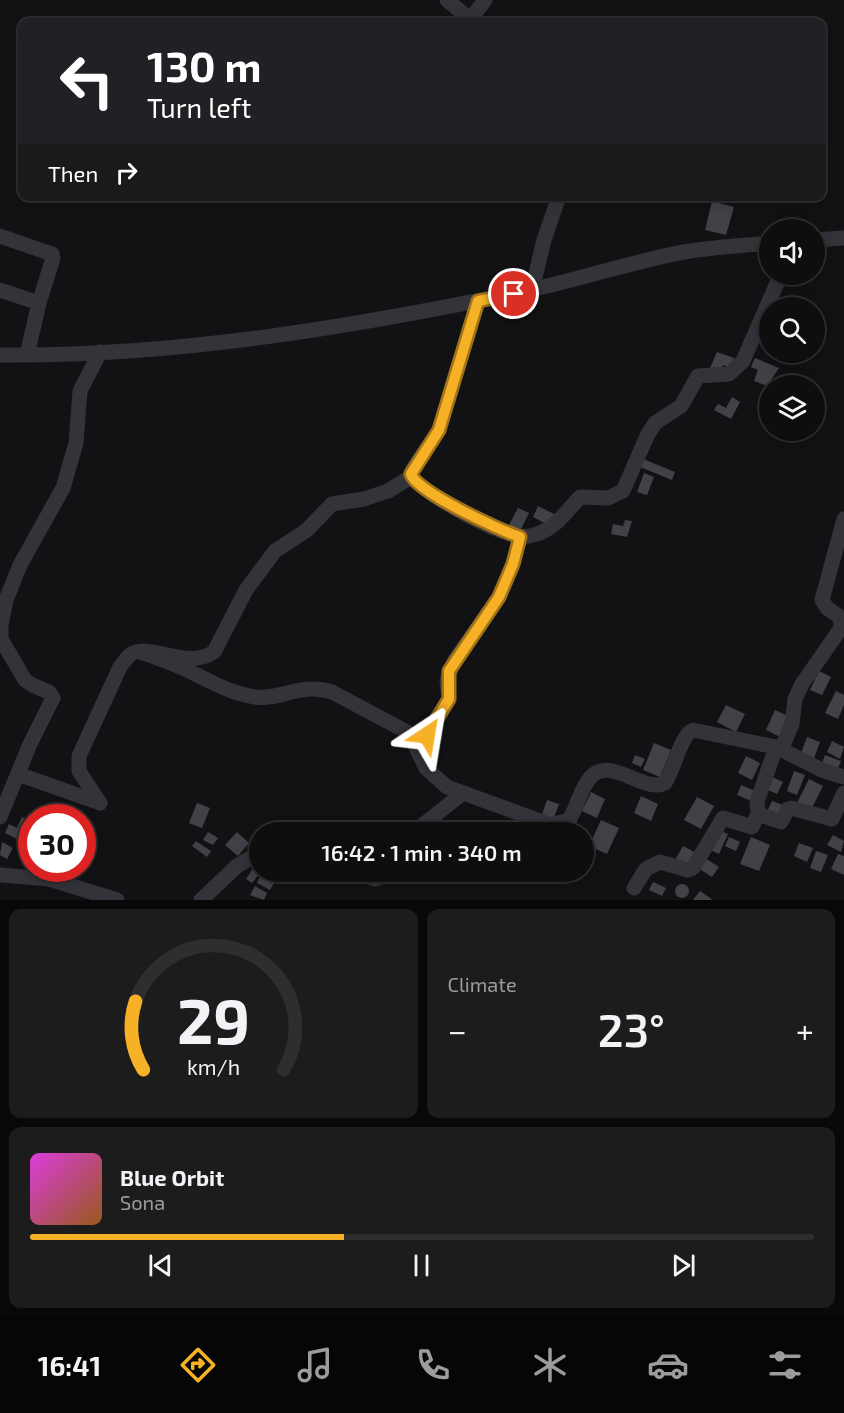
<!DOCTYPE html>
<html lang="en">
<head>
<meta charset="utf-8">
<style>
  body { margin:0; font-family:"Exo 2",sans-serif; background:#1c1c1d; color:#f1f3f6; height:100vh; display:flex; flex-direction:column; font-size:22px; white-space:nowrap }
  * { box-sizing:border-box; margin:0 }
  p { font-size:20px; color:#9b9c9e }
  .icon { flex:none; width:33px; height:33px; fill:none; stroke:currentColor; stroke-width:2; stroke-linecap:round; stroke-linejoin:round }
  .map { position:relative; height:900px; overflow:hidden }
  .panel { display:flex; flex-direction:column; gap:9px; padding:9px; background:#080808; flex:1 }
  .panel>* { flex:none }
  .top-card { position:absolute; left:18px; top:18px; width:808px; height:183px; border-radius:12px; box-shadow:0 3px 15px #0003,0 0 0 2px #2e2e2f; background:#202124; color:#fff; overflow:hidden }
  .controls { position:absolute; left:759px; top:219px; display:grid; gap:12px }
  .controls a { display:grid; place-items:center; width:66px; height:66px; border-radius:50%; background:#0e0e0f; box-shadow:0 3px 15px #0003,0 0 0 2px #2e2e2f; font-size:30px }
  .speed { position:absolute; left:18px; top:804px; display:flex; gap:12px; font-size:30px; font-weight:700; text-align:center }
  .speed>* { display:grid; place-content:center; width:78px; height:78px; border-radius:50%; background:#0e0e0f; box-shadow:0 3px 15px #0003,0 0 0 2px #2e2e2f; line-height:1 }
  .speed .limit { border:9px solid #d22; background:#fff; color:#111 }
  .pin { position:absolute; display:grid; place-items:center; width:51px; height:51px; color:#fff; margin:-26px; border:3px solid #fff; border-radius:50%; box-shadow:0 2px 6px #0007 }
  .me { position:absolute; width:66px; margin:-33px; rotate:33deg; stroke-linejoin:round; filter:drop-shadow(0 0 4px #0008) }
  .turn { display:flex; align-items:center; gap:21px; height:126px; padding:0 30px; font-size:27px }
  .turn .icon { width:78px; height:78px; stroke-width:2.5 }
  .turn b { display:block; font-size:42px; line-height:51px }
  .then { display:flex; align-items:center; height:57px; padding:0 30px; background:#0003; gap:12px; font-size:22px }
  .big { font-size:45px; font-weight:600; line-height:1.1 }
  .panel .tile { flex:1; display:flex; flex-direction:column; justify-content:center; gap:9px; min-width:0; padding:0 21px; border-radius:12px; background:#1c1c1d }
  .panel .dial { align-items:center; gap:0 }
  .dial svg { height:156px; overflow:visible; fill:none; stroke:#2e2e2f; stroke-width:7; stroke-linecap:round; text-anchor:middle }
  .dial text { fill:#f1f3f6; stroke:none }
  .song { display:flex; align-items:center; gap:18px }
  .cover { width:72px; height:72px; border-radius:9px; background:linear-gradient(135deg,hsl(300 70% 55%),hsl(30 70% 35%)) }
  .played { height:6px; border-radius:3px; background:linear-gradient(90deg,#f7b126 40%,#2e2e2f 40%) }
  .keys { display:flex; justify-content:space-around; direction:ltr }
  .heat { display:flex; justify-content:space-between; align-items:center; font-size:33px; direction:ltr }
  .panel .tiles { flex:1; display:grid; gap:9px; grid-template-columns:1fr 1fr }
  .tile:last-child { grid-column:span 2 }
  .trip { position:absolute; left:249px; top:822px; width:345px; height:60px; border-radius:30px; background:#0e0e0f; box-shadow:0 3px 15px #0003,0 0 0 2px #2e2e2f; font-weight:600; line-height:60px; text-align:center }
  .dock { display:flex; height:96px; justify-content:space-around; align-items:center; background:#060606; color:#9b9c9e }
  .dock .icon { width:42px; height:42px }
  .dock .on { color:#f7b126 }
  .dock b { font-size:27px; color:#f1f3f6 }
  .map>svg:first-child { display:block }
  .building { fill:#414247 }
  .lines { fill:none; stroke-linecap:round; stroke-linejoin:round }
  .minor { stroke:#333439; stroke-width:15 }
  .route-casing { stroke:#a17319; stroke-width:15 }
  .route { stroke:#f7b126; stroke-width:10 }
</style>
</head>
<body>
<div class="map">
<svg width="844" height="900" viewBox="0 0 844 900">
  <rect width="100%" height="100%" fill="#121214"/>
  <!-- building -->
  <g class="building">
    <path d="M712 201 734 207 726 235 705 230Z"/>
    <path d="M717 352 734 358 730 368 723 365 720 372 710 368Z"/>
    <path d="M755 358 779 368 767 386 754 381 758 370 751 367Z"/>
    <path d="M732 397 740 402 731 419 714 410 718 404 726 408Z"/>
    <path d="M643 459 675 472 672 480 640 467Z"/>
    <path d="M644 473 654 477 647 495 637 492Z"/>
    <path d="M538 506 556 515 550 526 533 517Z"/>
    <path d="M518 508 529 513 520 531 509 525Z"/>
    <path d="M625 520 632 521 627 537 611 534 613 524 623 526Z"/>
    <path d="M819 671 831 677 822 695 810 690Z"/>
    <path d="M836 691 844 695V705L838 719 825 713Z"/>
    <path d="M726 705 745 714 736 732 717 722Z"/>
    <path d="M775 710 790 717 780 737 766 730Z"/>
    <path d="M807 737 820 742 813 761 800 756Z"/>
    <path d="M832 741 844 747 840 759 827 752Z"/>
    <path d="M654 743 671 750 660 777 643 770Z"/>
    <path d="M635 755 645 759 641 767 632 763Z"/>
    <path d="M825 755 841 761 836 773 821 766Z"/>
    <path d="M746 756 760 763 752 780 738 773Z"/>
    <path d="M794 771 805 775 797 795 787 791Z"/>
    <path d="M770 776 783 782 777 794 764 788Z"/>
    <path d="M809 779 823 786 811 810 797 803Z"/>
    <path d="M741 785 758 792 754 802 737 795Z"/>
    <path d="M591 792 605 799 597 818 582 811Z"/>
    <path d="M641 796 658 804 651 821 634 813Z"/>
    <path d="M697 797 714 806 701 829 684 820Z"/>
    <path d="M547 800 559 804 553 821 541 817Z"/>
    <path d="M772 801 783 805 777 819 766 814Z"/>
    <path d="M197 803 210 808 202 828 189 823Z"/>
    <path d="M22 817 32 822 23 842 5 833 9 824 17 828Z"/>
    <path d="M601 820 619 828 607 854 589 846Z"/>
    <path d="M717 829 728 834 719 854 708 849Z"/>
    <path d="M208 832 218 838 213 845 203 840Z"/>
    <path d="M237 832 249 843 238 856 225 845Z"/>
    <path d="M833 835 844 841 841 852 827 845Z"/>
    <path d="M729 837 740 842 736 851 725 846Z"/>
    <path d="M751 837 770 845 759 871 740 864Z"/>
    <path d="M196 841 211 851 207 857 192 846Z"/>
    <path d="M2 842 13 848 7 859 0 855Z"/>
    <path d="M799 843 813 848 807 862 794 856Z"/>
    <path d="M683 846 696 853 688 867 675 860Z"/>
    <path d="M816 851 828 855 821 872 810 868Z"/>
    <path d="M838 854 844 856V875L831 869Z"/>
    <path d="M705 858 719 867 712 877 698 868Z"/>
    <path d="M254 867 260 873 252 883 246 879Z"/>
    <path d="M269 872 279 874 270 890 257 883 260 877 264 880Z"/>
    <path d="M653 882 666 888 662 896 649 890Z"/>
    <circle cx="682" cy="891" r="7"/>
    <path d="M255 886 267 893 264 900 250 895Z"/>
    <path d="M700 891 713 900H693Z"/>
  </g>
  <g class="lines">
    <!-- minor -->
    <g class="minor">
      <path d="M447 0 473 22"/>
      <path d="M470 20 485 0"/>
      <path d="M0 236 52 254 53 258 39 303 27 355"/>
      <path d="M814 240 844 238"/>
      <path d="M0 290 39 303"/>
      <path d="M532 290 544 240 559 196"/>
      <path d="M478 301 439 430 412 470 411 477C429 496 504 541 530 536 554 531 564 514 580 497L608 498 623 491 647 436 655 423 681 406 698 376 729 374 743 361 781 274"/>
      <path d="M0 355C174 357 351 327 521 292 576 281 629 262 684 252 712 247 741 246 770 243"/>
      <path d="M140 652C156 657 172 663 187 670 210 681 229 693 255 697 278 701 301 682 332 692L409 733 426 768 447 787 551 825 569 820C577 808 580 789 590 778 609 754 644 794 665 783 674 770 681 734 693 730L776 747 822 770 844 777"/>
      <path d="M417 749 449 699 447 680 454 661 499 597 513 564 520 537"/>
      <path d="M781 750 792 724 795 699 802 684 841 628 840 617 827 608 822 600 844 519"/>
      <path d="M18 774 100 803"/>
      <path d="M100 803 79 771V756L120 667C124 662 128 655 133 653 152 644 186 670 214 652L246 590 275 551 307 530 332 504 364 499 388 491 411 477"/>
      <path d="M758 814 757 802 776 747"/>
      <path d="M0 817 30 744 53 698 49 692 32 685 25 680 1 639V625L6 600 20 565 63 488 76 443 80 391 100 352"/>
      <path d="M414 832 463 793"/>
      <path d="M357 872 375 879 383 876 386 872"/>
      <path d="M0 875 49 879 117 900"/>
      <path d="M634 888 646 869 660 862 688 870 693 868 723 818 752 827 758 814 781 822 788 809 791 808 832 819 844 793"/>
      <path d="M201 900 237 866 260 852"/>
    </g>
  </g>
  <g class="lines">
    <!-- route casing -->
    <g class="route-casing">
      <path id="route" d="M427 735 449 699V671L499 597 513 564 520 537C501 531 415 491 411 474L439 430 478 301 514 294"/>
    </g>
    <!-- route -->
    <use href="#route" class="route"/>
  </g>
</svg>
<div class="controls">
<a><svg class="icon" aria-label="sound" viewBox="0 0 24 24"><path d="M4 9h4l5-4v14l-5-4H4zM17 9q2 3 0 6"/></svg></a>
<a><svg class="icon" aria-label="search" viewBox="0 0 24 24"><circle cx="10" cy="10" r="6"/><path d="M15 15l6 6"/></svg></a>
<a><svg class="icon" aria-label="layers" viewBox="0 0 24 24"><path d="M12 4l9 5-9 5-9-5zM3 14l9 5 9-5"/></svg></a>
</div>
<div class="speed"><div class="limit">30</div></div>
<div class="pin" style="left:514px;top:294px;background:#d93025"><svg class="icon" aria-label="arrive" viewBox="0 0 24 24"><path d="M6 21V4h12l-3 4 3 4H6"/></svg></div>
<svg class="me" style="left:427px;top:735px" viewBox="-20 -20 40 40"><path d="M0-17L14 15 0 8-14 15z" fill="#f7b126" stroke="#fff" stroke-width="4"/></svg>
<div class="trip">16:42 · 1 min · 340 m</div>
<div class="top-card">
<div class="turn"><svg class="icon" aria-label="left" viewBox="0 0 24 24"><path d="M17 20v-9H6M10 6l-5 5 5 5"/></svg><div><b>130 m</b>Turn left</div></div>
<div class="then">Then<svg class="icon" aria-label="right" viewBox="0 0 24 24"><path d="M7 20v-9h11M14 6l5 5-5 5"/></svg></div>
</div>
</div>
<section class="panel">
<div class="tiles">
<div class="tile dial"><svg viewBox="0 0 100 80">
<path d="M14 69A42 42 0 1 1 86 69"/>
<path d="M14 69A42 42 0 0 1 10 34" stroke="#f7b126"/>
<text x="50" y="56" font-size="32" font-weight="700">29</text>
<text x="50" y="72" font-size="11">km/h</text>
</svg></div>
<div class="tile"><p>Climate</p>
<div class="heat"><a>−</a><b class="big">23°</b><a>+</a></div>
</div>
<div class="tile">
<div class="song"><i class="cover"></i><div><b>Blue Orbit</b><p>Sona</p></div></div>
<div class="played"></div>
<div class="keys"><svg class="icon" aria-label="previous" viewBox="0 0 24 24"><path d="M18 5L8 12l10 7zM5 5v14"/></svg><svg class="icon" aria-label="pause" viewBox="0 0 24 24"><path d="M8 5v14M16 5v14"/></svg><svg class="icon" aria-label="next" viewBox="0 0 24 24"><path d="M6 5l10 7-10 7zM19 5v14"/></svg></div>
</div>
</div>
</section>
<nav class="dock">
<b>16:41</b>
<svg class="icon on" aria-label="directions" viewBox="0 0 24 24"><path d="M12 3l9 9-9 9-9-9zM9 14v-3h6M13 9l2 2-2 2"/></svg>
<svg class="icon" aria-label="music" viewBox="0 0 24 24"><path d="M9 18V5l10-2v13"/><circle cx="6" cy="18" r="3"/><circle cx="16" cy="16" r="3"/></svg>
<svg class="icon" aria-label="phone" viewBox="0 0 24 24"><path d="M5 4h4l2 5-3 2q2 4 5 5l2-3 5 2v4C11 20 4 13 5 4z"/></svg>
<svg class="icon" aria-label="climate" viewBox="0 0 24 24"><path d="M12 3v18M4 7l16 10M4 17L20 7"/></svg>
<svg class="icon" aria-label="car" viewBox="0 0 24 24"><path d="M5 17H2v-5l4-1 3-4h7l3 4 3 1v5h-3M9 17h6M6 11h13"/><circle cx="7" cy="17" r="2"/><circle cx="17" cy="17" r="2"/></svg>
<svg class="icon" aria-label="filters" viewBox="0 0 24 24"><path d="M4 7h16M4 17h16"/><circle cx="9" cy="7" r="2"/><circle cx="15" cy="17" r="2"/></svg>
</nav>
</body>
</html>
